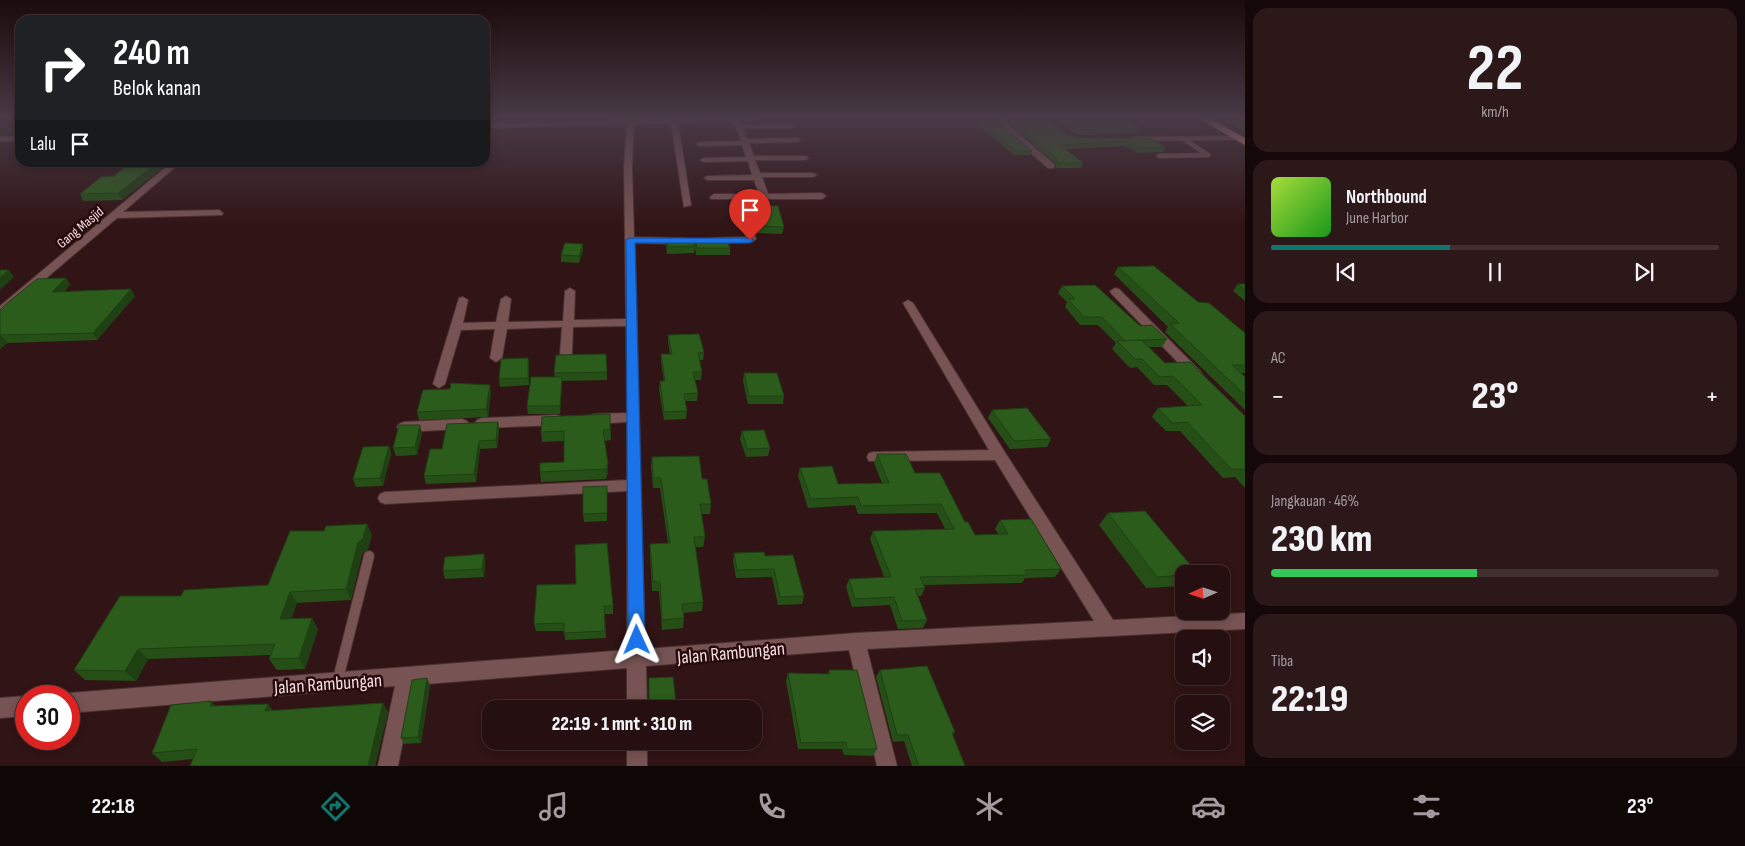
<!DOCTYPE html>
<html lang="id">
<head>
<meta charset="utf-8">
<style>
  body { margin:0; font-family:"Sofia Sans Condensed",sans-serif; background:#2d1819; color:#f1f3f6; height:100vh; display:flex; flex-direction:column; font-size:19px; white-space:nowrap }
  * { box-sizing:border-box; margin:0 }
  p { font-size:16px; color:#a39c9f }
  .icon { flex:none; width:28px; height:28px; fill:none; stroke:currentColor; stroke-width:2; stroke-linecap:round; stroke-linejoin:round }
  .map { position:relative; flex:1; overflow:hidden }
  .panel { display:flex; flex-direction:column; gap:8px; padding:8px; background:#140809; width:500px }
  .panel>* { flex:none }
  .hud { position:absolute; left:15px; top:15px; width:475px; height:152px; border-radius:15px; box-shadow:0 2px 8px #0003,0 0 0 1px #422f30; background:#202124; color:#fff; overflow:hidden }
  .needle { width:32px; rotate:267deg }
  .controls { position:absolute; left:1175px; top:565px; display:grid; gap:10px }
  .controls a { display:grid; place-items:center; width:55px; height:55px; border-radius:10px; background:#250f10; box-shadow:0 2px 8px #0003,0 0 0 1px #422f30; font-size:25px }
  .speed { position:absolute; left:15px; top:685px; display:flex; gap:10px; font-size:25px; font-weight:700; text-align:center }
  .speed>* { display:grid; place-content:center; width:65px; height:65px; border-radius:50%; background:#250f10; box-shadow:0 2px 8px #0003,0 0 0 1px #422f30; line-height:1 }
  .speed .limit { border:8px solid #d22; background:#fff; color:#111 }
  .pin { position:absolute; display:grid; place-items:center; width:42px; height:42px; color:#fff; margin:-51px -21px; border-radius:50% 50% 50% 0; rotate:-45deg; box-shadow:0 0 5px #0007 }
  .pin .icon { rotate:45deg }
  .me { position:absolute; width:55px; margin:-28px; rotate:359deg; stroke-linejoin:round; filter:drop-shadow(0 0 4px #0008) }
  .turn { display:flex; align-items:center; gap:18px; height:105px; padding:0 15px; font-size:22px }
  .turn .icon { width:65px; height:65px; stroke-width:2.5 }
  .turn b { display:block; font-size:35px; line-height:42px }
  .then { display:flex; align-items:center; height:48px; padding:0 15px; background:#0003; gap:10px; font-size:19px }
  .big { font-size:38px; font-weight:800; line-height:1.1 }
  .panel .card { flex:1; display:flex; flex-direction:column; justify-content:center; gap:8px; min-width:0; padding:0 18px; border-radius:15px; background:#2d1819 }
  .panel .dial { align-items:center; gap:0 }
  .dial b { font-size:65px; line-height:1 }
  .song { display:flex; align-items:center; gap:15px }
  .cover { width:60px; height:60px; border-radius:8px; background:linear-gradient(135deg,hsl(80 70% 55%),hsl(120 70% 35%)) }
  .played { height:5px; border-radius:2px; background:linear-gradient(90deg,#0f766e 40%,#422f30 40%) }
  .keys { display:flex; justify-content:space-around; direction:ltr }
  .heat { display:flex; justify-content:space-between; align-items:center; font-size:28px; direction:ltr }
  .charge { height:8px; border-radius:4px; background:linear-gradient(90deg,#34c759 46%,#422f30 0) }
  .trip { position:absolute; left:482px; top:700px; width:280px; height:50px; border-radius:15px; background:#250f10; box-shadow:0 2px 8px #0003,0 0 0 1px #422f30; font-weight:800; line-height:50px; text-align:center }
  .tab-bar { display:flex; height:80px; justify-content:space-around; align-items:center; background:#0f0606; color:#a39c9f }
  .tab-bar .icon { width:35px; height:35px }
  .tab-bar .on { color:#0f766e }
  .tab-bar b { font-size:22px; color:#f1f3f6 }
  main { display:flex; flex:1; min-height:0 }
  .map>svg:first-child { display:block }
  .lines { fill:none; stroke-linecap:round; stroke-linejoin:round }
  .lane-far1-casing { stroke:#4c3031; stroke-width:5.5 }
  .lane-casing { stroke:#4c3031; stroke-width:12 }
  .street-casing { stroke:#4c3031; stroke-width:2 }
  .highway-casing { stroke:#4c3031; stroke-width:2 }
  .lane-far1 { stroke:#775353; stroke-width:4.5 }
  .lane { stroke:#775353; stroke-width:10 }
  .street { fill:#775353; fill-rule:evenodd }
  .highway { fill:#f69b9e; fill-rule:evenodd }
  .wall { fill:#254f17 }
  .shaded-wall { fill:#1e4013 }
  .building { fill:#2b5c1b; stroke:#1e4013 }
  .route { fill:#1a73e8; stroke:#114b97 }
  .labels { text-anchor:middle; stroke-width:5; stroke-linejoin:round; paint-order:stroke }
  .far-street-label { font-size:14px; fill:#f3dddd; stroke:#260a0d }
  .near-street-label { font-size:19px; fill:#f3dddd; stroke:#260a0d }
</style>
</head>
<body>
<main>
<div class="map">
<svg width="1245" height="766" viewBox="0 0 1245 766">
  <rect width="100%" height="100%" fill="#311415"/>
  <g class="lines">
    <!-- lane-far1 casing -->
    <g class="lane-far1-casing">
      <path id="lane-far1" d="M1159 156 1208 155 1182 138"/>
    </g>
    <!-- lane casing -->
    <g class="lane-casing">
      <path id="lane" d="M338 679 369 556"/>
    </g>
    <!-- street casing -->
    <g class="street-casing">
      <g id="street">
        <path d="M654 119H757L741 121 742 125 793 124 794 126 790 128H743L747 139 797 138 801 140 797 142 749 143 754 156H805L809 158 805 160H755L760 173H813L817 175 813 177H762L768 194 822 193 826 196 822 199H711L710 197 714 194H759L754 180H708L704 178 708 176 752 175 748 161 704 162 700 160 704 158 746 157 742 145 700 146 696 144 700 142 741 141 734 122 678 123 691 205 684 207 671 123 634 124 632 167 634 237 683 238 688 241 683 244 635 243 645 649 856 633 1094 621 995 460 869 461 867 457 869 453 874 452 989 450 903 303 908 300 913 303 1004 451 1113 620 1245 613V629L867 649 897 766H877L849 650 646 666 647 709H627V668L414 685 398 766H378L395 686 69 713V696H62L69 693 627 650V491L385 504 380 502 378 498 380 494 385 492 627 480V422L594 424 589 422 587 419 589 416 594 414 627 413 626 326 573 327 572 354 566 358 560 354 562 327 507 329 502 358 496 362 490 358 495 329 461 330 445 384 439 388 433 384 459 298 463 297 468 300 463 323 496 322 501 299 506 296 511 299 508 322 563 321 565 291 570 288 575 291 574 320 626 319 624 167 627 124 485 128V124Z"/>
        <path d="M1000 119H1007L1008 125 1054 164V168H1048L1002 128Z"/>
        <path d="M1239 136V140H1236L1133 141 1129 139 1133 137Z"/>
        <rect x="0" y="137" width="20" height="4"/>
        <path d="M172 162H181L123 212 219 210 223 213 222 215 117 218 4 314 0 315V306Z"/>
        <path d="M748 226 753 229 756 239 752 242 711 244 706 241 711 238 746 237 743 229Z"/>
        <path d="M1115 288 1119 289 1200 371 1202 374 1200 377H1192L1111 293 1110 291Z"/>
        <path d="M557 415 562 417 564 420 562 423 557 425 482 428 477 426 475 423 477 420 482 418Z"/>
        <path d="M462 419 467 421 469 424 467 427 462 429 404 432 399 430 397 427 399 424 404 422Z"/>
        <path d="M26 696V716L0 718V698Z"/>
        <rect x="627" y="741" width="20" height="25"/>
      </g>
    </g>
    <!-- highway casing -->
    <g class="highway-casing">
      <path id="highway" d="M1200 119H1211L1245 138V145Z"/>
    </g>
    <!-- lane-far1 -->
    <use href="#lane-far1" class="lane-far1"/>
    <!-- lane -->
    <use href="#lane" class="lane"/>
    <!-- street -->
    <use href="#street" class="street"/>
    <!-- highway -->
    <use href="#highway" class="highway"/>
  </g>
  <!-- wall -->
  <g class="wall">
    <path d="M978 120 1002 126 1032 151 1030 155H1014L977 124Z"/>
    <path d="M1009 120H1049L1065 134 1078 138H1150L1165 147 1163 152 1137 153 1125 146 1065 149 1083 163 1081 168H1056L1055 163 1010 124Z"/>
    <path d="M1055 120H1125L1140 128 1137 133 1078 135Z"/>
    <path d="M1222 120H1245V130H1244Z"/>
    <path d="M131 162H161L163 167 122 200 83 201 80 194 114 176Z"/>
    <path d="M752 205 784 227 782 234 757 233 751 211Z"/>
    <path d="M667 238 694 244 695 238 730 248V255H696L695 247 694 253 667 254 666 245Z"/>
    <path d="M583 251 579 263 561 262V255Z"/>
    <path d="M1118 267 1198 302 1245 333V373H1240L1245 377V410L1165 332 1168 327 1114 274Z"/>
    <path d="M66 278 70 285 64 292 135 296 97 340 7 343 0 349V310Z"/>
    <path d="M1238 284H1245V301L1233 291Z"/>
    <path d="M1062 286 1167 339 1162 347H1149L1165 363 1245 416V488L1235 477 1223 478 1180 431H1166L1152 417 1158 408 1188 406 1167 385H1154L1137 367 1130 368 1112 349 1116 343 1098 325H1080L1065 307 1067 302 1058 293Z"/>
    <path d="M668 335 704 352 703 360H700L702 372 701 380H695L698 393 697 401H685L687 411 686 419 664 420 659 389 660 381H664L661 362V354H670L668 342Z"/>
    <path d="M606 354 607 380 562 381 560 414H528L527 406 555 377 554 373Z"/>
    <path d="M528 358 529 365V385L500 387 499 379Z"/>
    <path d="M744 373 784 396 783 404H748L743 381Z"/>
    <path d="M450 389 491 392 488 417 419 420 417 412Z"/>
    <path d="M992 410 1051 439 1047 447 1010 449 988 418Z"/>
    <path d="M610 414 611 440 604 441 608 473 606 479 541 482 540 472 564 462V441L542 442 541 432Z"/>
    <path d="M498 422 499 430 497 448 480 449 476 482 426 484 424 476 442 449Z"/>
    <path d="M742 431 770 448 768 456 746 457 740 439Z"/>
    <path d="M422 433 417 455 396 456 393 448Z"/>
    <path d="M389 446 391 454 383 486 356 487 353 479Z"/>
    <path d="M877 454 915 473 965 522 975 535 998 534 995 529 1000 520 1061 569 1055 577 1025 578 1022 583 924 585 925 588 921 596H918L927 620 923 628 898 629 890 605 852 607 846 587 849 579 884 577 870 539 873 531 945 529 937 513 858 514 855 505 808 508 798 476 800 468 838 484 882 483 874 463Z"/>
    <path d="M652 457 702 479 711 504 710 514H701L705 537 703 547H695L703 602 702 611 683 613 684 618 683 628 662 630 659 591H652L650 554V544L668 543 660 488H653L651 467Z"/>
    <path d="M607 486V521L584 522 583 514Z"/>
    <path d="M1108 513 1184 574V586L1146 588 1099 525Z"/>
    <path d="M367 524 372 535 368 549 362 554 351 600 297 603 291 619 318 629 305 669 277 670 269 659 271 655 148 659 136 681 85 680 74 670 268 585 324 531Z"/>
    <path d="M734 553 765 556 804 596 802 604 778 605 772 577 736 578 733 561Z"/>
    <path d="M484 554 485 562 484 577 445 579 443 571Z"/>
    <path d="M537 585 613 606V614H605L606 638 565 640 564 631H536L534 624Z"/>
    <path d="M829 670 877 749 873 756 844 755 842 749H798L786 681 788 673 828 674Z"/>
    <path d="M880 670 955 732 953 735 965 766H912L904 741 893 742 876 677Z"/>
    <path d="M427 678 430 686 421 743 404 744 401 738Z"/>
    <path d="M649 678 676 703 675 709H646V705L649 704Z"/>
    <path d="M211 701 215 706 268 704 273 711 388 712 375 766H190L193 759 162 762 152 753Z"/>
  </g>
  <!-- shaded-wall -->
  <g class="shaded-wall">
    <path d="M158 162H161L163 167 122 200 118 193Z"/>
    <path d="M583 244V251L579 263V256Z"/>
    <path d="M9 270 14 277 0 290V278Z"/>
    <path d="M66 278 70 285 56 300 52 292Z"/>
    <path d="M131 289 135 296 97 340 93 333Z"/>
    <path d="M1 335 7 343 0 349V337Z"/>
    <path d="M528 358 529 365V385L528 378Z"/>
    <path d="M562 377V385L560 414V406Z"/>
    <path d="M490 385 491 392 488 417 486 409Z"/>
    <path d="M498 422 499 430 497 448 496 440Z"/>
    <path d="M420 425 422 433 417 455 415 447Z"/>
    <path d="M479 441 480 449 476 482 474 474Z"/>
    <path d="M389 446 391 454 383 486 380 478Z"/>
    <path d="M608 463V473L606 479V469Z"/>
    <path d="M367 524 372 535 368 549 362 554 351 600 346 589 358 543Z"/>
    <path d="M484 554 485 562 484 577 482 569Z"/>
    <path d="M290 592 297 603 287 630 280 619Z"/>
    <path d="M312 618 318 629 305 669 299 658Z"/>
    <path d="M138 649 148 659 136 681 125 671Z"/>
    <path d="M427 678 430 686 421 743 418 737Z"/>
    <path d="M211 701 220 711 210 706Z"/>
    <path d="M383 703 388 712 375 766H368Z"/>
    <path d="M268 704 275 713 265 711Z"/>
  </g>
  <!-- building -->
  <g class="building">
    <path d="M978 120H1000L1002 126 1032 151H1016Z"/>
    <path d="M1011 120H1049L1065 134 1078 138H1150L1165 147 1139 148 1127 141 1060 145 1083 163H1058L1057 158Z"/>
    <path d="M1064 120H1125L1140 128 1080 130Z"/>
    <path d="M1234 120H1245V125Z"/>
    <path d="M131 162H158L118 193 80 194 101 177 114 176Z"/>
    <path d="M752 205 778 206 784 227 758 226Z"/>
    <path d="M667 238H693L695 246 668 247Z"/>
    <path d="M695 238 727 239 730 248H697Z"/>
    <path d="M565 243 583 244 579 256 561 255Z"/>
    <path d="M1154 266 1198 302 1209 303 1245 333V365H1232L1245 377V395L1170 324 1179 323 1118 267Z"/>
    <path d="M0 270H9L0 278Z"/>
    <path d="M66 278 52 292 131 289 93 333 1 335 0 337V310L6 304 37 279Z"/>
    <path d="M1238 284H1245V290Z"/>
    <path d="M1095 285 1140 326 1152 325 1167 339 1125 341 1102 317H1084L1068 299H1075L1062 286Z"/>
    <path d="M699 334 704 352 698 353 702 372H693L698 393 684 394 687 411 664 412 660 381H665L661 354H672L668 335Z"/>
    <path d="M1141 340 1165 363 1190 362 1245 416V471L1243 469H1231L1187 422 1172 423 1158 408 1202 405 1173 376 1160 377 1142 359H1135L1117 341Z"/>
    <path d="M606 354 607 372 554 373 556 355Z"/>
    <path d="M528 358V378L499 379 501 359Z"/>
    <path d="M744 373H777L784 396H749Z"/>
    <path d="M531 377H562L560 406H527Z"/>
    <path d="M451 383 490 385 486 409 417 412 423 390 450 389Z"/>
    <path d="M1027 408 1051 439 1014 441 992 410Z"/>
    <path d="M610 414V430H603L608 463 606 469 540 472V463L564 462V431L541 432 542 417Z"/>
    <path d="M498 422 496 440 479 441 474 474 424 476 430 449H442L447 424Z"/>
    <path d="M399 425H420L415 447 393 448Z"/>
    <path d="M764 430 770 448 747 449 742 431Z"/>
    <path d="M389 446 380 478 353 479 363 447Z"/>
    <path d="M877 454H906L915 473H940L965 522H968L975 535 1008 534 1000 520 1031 519 1061 569 1025 570 1027 575 920 577 925 588 915 589 927 620 902 621 894 597 855 599 849 579 891 577 873 531 954 529 941 504 861 506 858 497 811 499 800 468 832 466 838 484 889 483Z"/>
    <path d="M699 456 702 479H707L711 504H700L705 537H694L703 602 682 604 684 618 662 620 660 582H653L650 544 670 543 661 478H653L652 457Z"/>
    <path d="M607 486V513L583 514V487Z"/>
    <path d="M1145 511 1198 574H1184V575L1157 577 1108 513Z"/>
    <path d="M367 524 363 538 358 543 346 589 290 592 280 619 312 618 299 658 269 659 275 644 138 649 125 671 74 670 120 596H181L184 590 268 585 290 531H324L326 526Z"/>
    <path d="M607 543 613 606H604L605 631 564 633V623L534 624 537 585 576 584 575 545Z"/>
    <path d="M764 552 765 556 793 555 804 596 780 597 774 569 737 570 734 553Z"/>
    <path d="M484 554 482 569 443 571 445 557Z"/>
    <path d="M927 666 955 732 952 733 965 766H919L908 735H897L880 670Z"/>
    <path d="M829 670H857L877 749H847L846 742 801 743 788 673 830 674Z"/>
    <path d="M673 677 676 703H671L672 709H647L646 705 649 703V678Z"/>
    <path d="M427 678 418 737 401 738 412 680Z"/>
    <path d="M211 701 210 706 268 704 265 711 383 703 368 766H190L197 749 152 753 171 705Z"/>
  </g>
  <!-- sky -->
  <linearGradient id="sky" x2="0" y2="1"><stop stop-color="#1b0b0c"/><stop offset="0.52" stop-color="#483a46"/><stop offset="1" stop-color="#483a46" stop-opacity="0"/></linearGradient>
  <rect width="1245" height="227" fill="url(#sky)"/>
  <!-- route -->
  <path class="route" d="M630 238H750L754 240 750 243H635L645 640 642 646 637 648 631 646 628 640 626 240Z"/>
  <g class="labels">
    <!-- far-street labels -->
    <g class="far-street-label">
      <text transform="translate(80 227) rotate(-40)" y="5">Gang Masjid</text>
    </g>
    <!-- near-street labels -->
    <g class="near-street-label">
      <text transform="translate(731 652) rotate(-5)" y="7">Jalan Rambungan</text>
      <text transform="translate(328 683) rotate(-4)" y="7">Jalan Rambungan</text>
    </g>
  </g>
</svg>
<div class="controls">
<a><svg class="needle" viewBox="-14 -14 28 28"><path d="M0-13l5 13h-10z" fill="#e53935"/><path d="M0 13l5-13h-10z" fill="#a39c9f"/></svg></a>
<a><svg class="icon" aria-label="sound" viewBox="0 0 24 24"><path d="M4 9h4l5-4v14l-5-4H4zM17 9q2 3 0 6"/></svg></a>
<a><svg class="icon" aria-label="layers" viewBox="0 0 24 24"><path d="M12 4l9 5-9 5-9-5zM3 14l9 5 9-5"/></svg></a>
</div>
<div class="speed"><div class="limit">30</div></div>
<div class="pin" style="left:750px;top:240px;background:#d93025"><svg class="icon" aria-label="arrive" viewBox="0 0 24 24"><path d="M6 21V4h12l-3 4 3 4H6"/></svg></div>
<svg class="me" style="left:637px;top:640px" viewBox="-20 -20 40 40"><path d="M0-17L14 15 0 8-14 15z" fill="#1a73e8" stroke="#fff" stroke-width="4"/></svg>
<div class="trip">22:19 · 1 mnt · 310 m</div>
<div class="hud">
<div class="turn"><svg class="icon" aria-label="right" viewBox="0 0 24 24"><path d="M7 20v-9h11M14 6l5 5-5 5"/></svg><div><b>240 m</b>Belok kanan</div></div>
<div class="then">Lalu<svg class="icon" aria-label="arrive" viewBox="0 0 24 24"><path d="M6 21V4h12l-3 4 3 4H6"/></svg></div>
</div>
</div>
<section class="panel">
<div class="card dial"><b>22</b><p>km/h</p></div>
<div class="card">
<div class="song"><i class="cover"></i><div><b>Northbound</b><p>June Harbor</p></div></div>
<div class="played"></div>
<div class="keys"><svg class="icon" aria-label="previous" viewBox="0 0 24 24"><path d="M18 5L8 12l10 7zM5 5v14"/></svg><svg class="icon" aria-label="pause" viewBox="0 0 24 24"><path d="M8 5v14M16 5v14"/></svg><svg class="icon" aria-label="next" viewBox="0 0 24 24"><path d="M6 5l10 7-10 7zM19 5v14"/></svg></div>
</div>
<div class="card"><p>AC</p>
<div class="heat"><a>−</a><b class="big">23°</b><a>+</a></div>
</div>
<div class="card"><p>Jangkauan · 46%</p><b class="big">230 km</b><div class="charge"></div></div>
<div class="card"><p>Tiba</p><b class="big">22:19</b></div>
</section>
</main>
<nav class="tab-bar">
<b>22:18</b>
<svg class="icon on" aria-label="directions" viewBox="0 0 24 24"><path d="M12 3l9 9-9 9-9-9zM9 14v-3h6M13 9l2 2-2 2"/></svg>
<svg class="icon" aria-label="music" viewBox="0 0 24 24"><path d="M9 18V5l10-2v13"/><circle cx="6" cy="18" r="3"/><circle cx="16" cy="16" r="3"/></svg>
<svg class="icon" aria-label="phone" viewBox="0 0 24 24"><path d="M5 4h4l2 5-3 2q2 4 5 5l2-3 5 2v4C11 20 4 13 5 4z"/></svg>
<svg class="icon" aria-label="climate" viewBox="0 0 24 24"><path d="M12 3v18M4 7l16 10M4 17L20 7"/></svg>
<svg class="icon" aria-label="car" viewBox="0 0 24 24"><path d="M5 17H2v-5l4-1 3-4h7l3 4 3 1v5h-3M9 17h6M6 11h13"/><circle cx="7" cy="17" r="2"/><circle cx="17" cy="17" r="2"/></svg>
<svg class="icon" aria-label="filters" viewBox="0 0 24 24"><path d="M4 7h16M4 17h16"/><circle cx="9" cy="7" r="2"/><circle cx="15" cy="17" r="2"/></svg>
<b>23°</b>
</nav>
</body>
</html>
